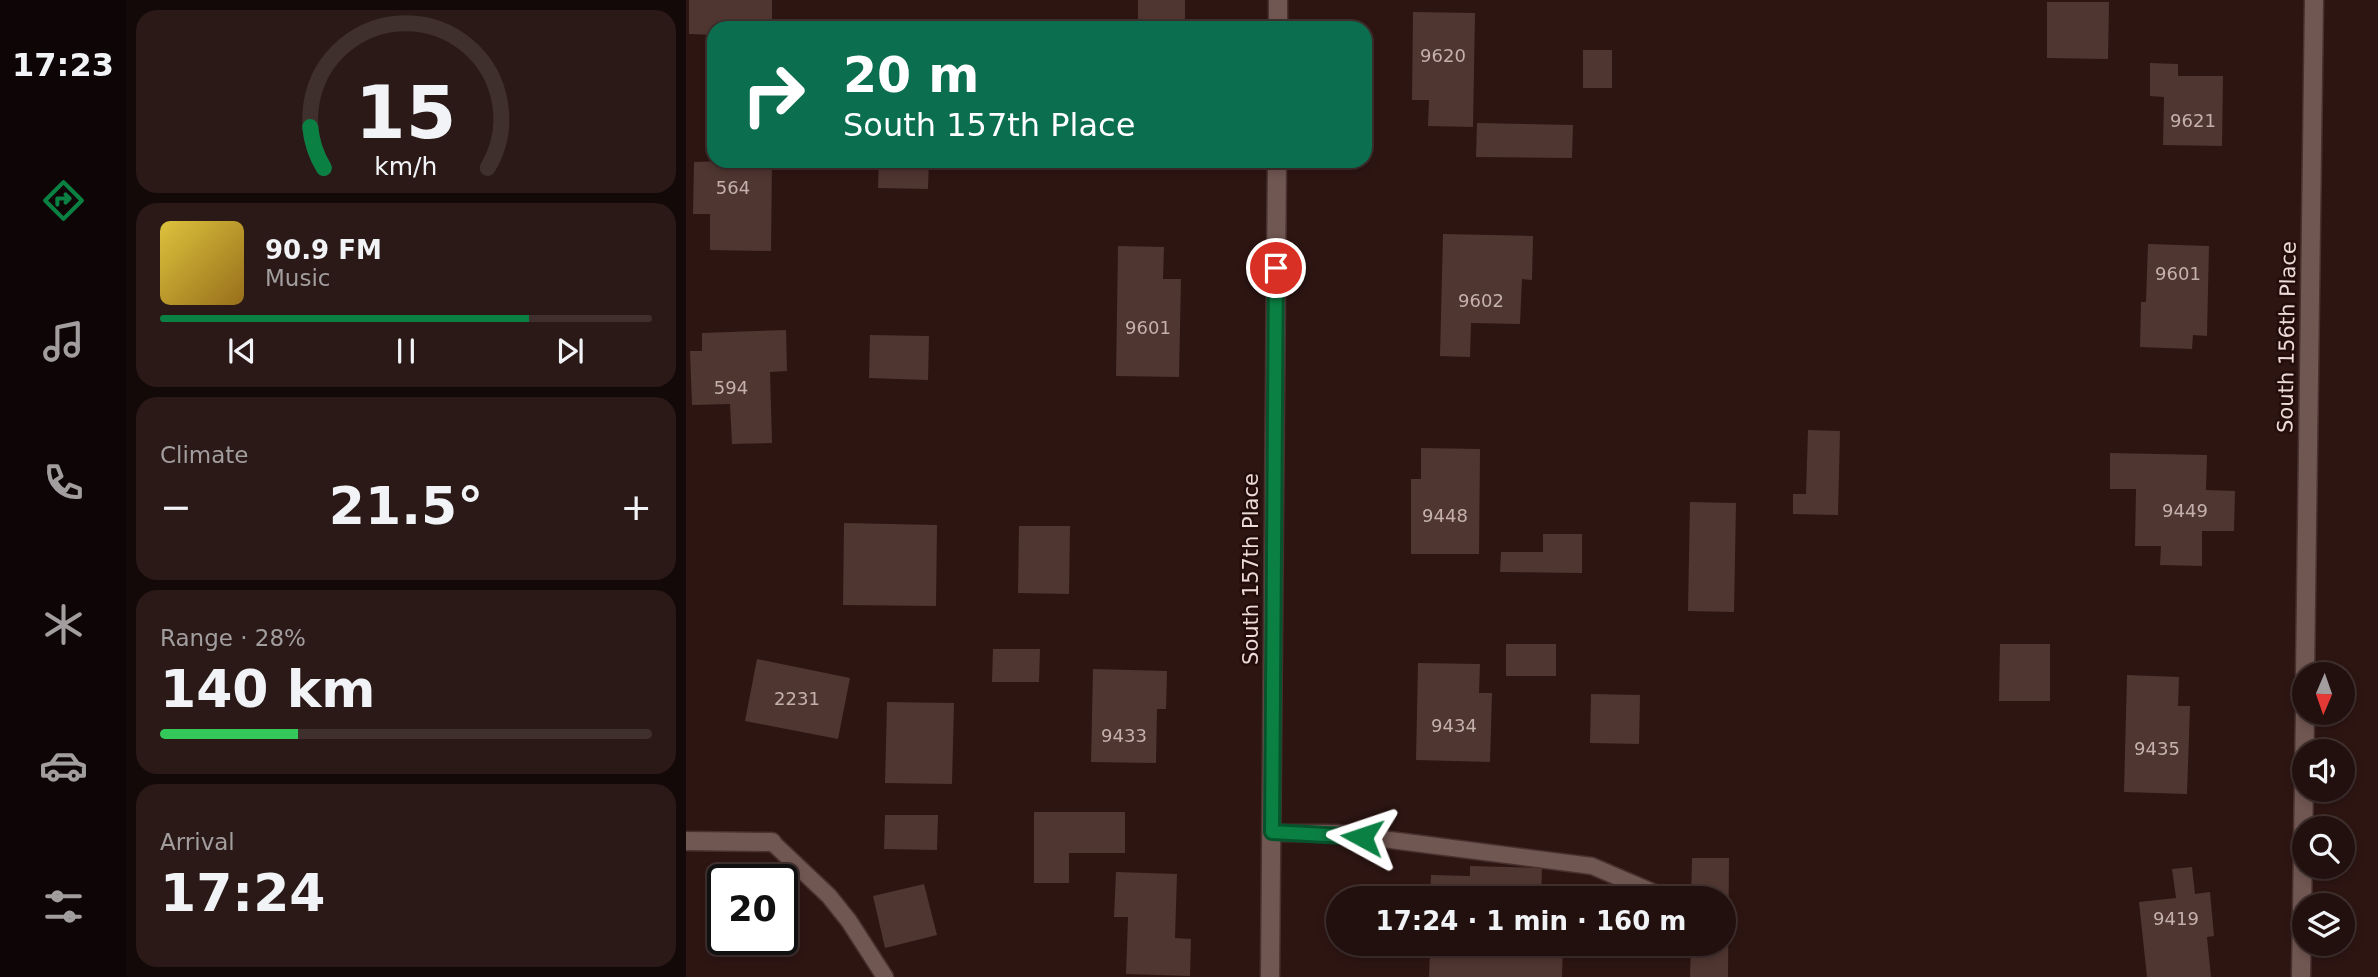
<!DOCTYPE html>
<html lang="en">
<head>
<meta charset="utf-8">
<style>
  body { margin:0; font-family:"DejaVu Sans",sans-serif; background:#2a1917; color:#f1f3f6; height:100vh; display:flex; flex-direction:column; font-size:26px; white-space:nowrap }
  * { box-sizing:border-box; margin:0 }
  p { font-size:23px; color:#a29d9e }
  .icon { flex:none; width:38px; height:38px; fill:none; stroke:currentColor; stroke-width:2; stroke-linecap:round; stroke-linejoin:round }
  .map { position:relative; flex:1; overflow:hidden }
  .drawer { display:flex; flex-direction:column; gap:10px; padding:10px; background:#130908; width:560px }
  .drawer>* { flex:none }
  .top-card { position:absolute; left:21px; top:21px; width:665px; height:147px; border-radius:21px; box-shadow:0 4px 10px #0003,0 0 0 2px #3f302e; background:#0b6e4f; color:#fff; overflow:hidden }
  .needle { width:46px; rotate:182deg }
  .tools { position:absolute; left:1606px; top:662px; display:grid; gap:14px }
  .tools a { display:grid; place-items:center; width:63px; height:63px; border-radius:50%; background:#22100e; box-shadow:0 4px 10px #0003,0 0 0 2px #3f302e; font-size:35px }
  .speed { position:absolute; left:21px; top:864px; display:flex; gap:14px; font-size:35px; font-weight:700; text-align:center }
  .speed>* { display:grid; place-content:center; width:91px; height:91px; border-radius:50%; background:#22100e; box-shadow:0 4px 10px #0003,0 0 0 2px #3f302e; line-height:1 }
  .speed .limit { border:4px solid #111; border-radius:10px; background:#fff; color:#111 }
  .pin { position:absolute; display:grid; place-items:center; width:60px; height:60px; color:#fff; margin:-30px; border:4px solid #fff; border-radius:50%; box-shadow:0 2px 7px #0007 }
  .me { position:absolute; width:77px; margin:-38px; rotate:275deg; stroke-linejoin:round; filter:drop-shadow(0 0 5px #0008) }
  .turn { display:flex; align-items:center; gap:24px; height:147px; padding:0 21px; font-size:32px }
  .turn .icon { width:91px; height:91px; stroke-width:2.5 }
  .turn b { display:block; font-size:49px; line-height:60px }
  .big { font-size:52px; font-weight:800; line-height:1.1 }
  .drawer .tile { flex:1; display:flex; flex-direction:column; justify-content:center; gap:10px; min-width:0; padding:0 24px; border-radius:21px; background:#2a1917 }
  .drawer .dial { align-items:center; gap:0 }
  .dial svg { height:182px; overflow:visible; fill:none; stroke:#3f302e; stroke-width:7; stroke-linecap:round; text-anchor:middle }
  .dial text { fill:#f1f3f6; stroke:none }
  .song { display:flex; align-items:center; gap:21px }
  .cover { width:84px; height:84px; border-radius:10px; background:linear-gradient(135deg,hsl(50 70% 55%),hsl(40 70% 35%)) }
  .played { height:7px; border-radius:4px; background:linear-gradient(90deg,#0b8043 75%,#3f302e 75%) }
  .keys { display:flex; justify-content:space-around; direction:ltr }
  .heat { display:flex; justify-content:space-between; align-items:center; font-size:38px; direction:ltr }
  .charge { height:10px; border-radius:5px; background:linear-gradient(90deg,#34c759 28%,#3f302e 0) }
  .trip { position:absolute; left:640px; top:886px; width:410px; height:70px; border-radius:35px; background:#22100e; box-shadow:0 4px 10px #0003,0 0 0 2px #3f302e; font-weight:800; line-height:70px; text-align:center }
  main { display:flex; flex:1; min-height:0 }
  .dock { display:flex; flex-direction:column; width:126px; justify-content:space-around; align-items:center; background:#0e0606; color:#a29d9e }
  .dock .icon { width:49px; height:49px }
  .dock .on { color:#0b8043 }
  .dock b { font-size:32px; color:#f1f3f6 }
  .map>svg:first-child { display:block }
  .building { fill:#503631 }
  .lines { fill:none; stroke-linecap:round; stroke-linejoin:round }
  .lane-casing { stroke:#48312e; stroke-width:19 }
  .street-casing { stroke:#48312e; stroke-width:21 }
  .lane { stroke:#715752; stroke-width:16 }
  .street { stroke:#715752; stroke-width:18 }
  .route-casing { stroke:#07532c; stroke-width:18 }
  .route { stroke:#0b8043; stroke-width:12 }
  .labels { text-anchor:middle; stroke-width:5; stroke-linejoin:round; paint-order:stroke }
  .number-label { font-size:18px; fill:#c4b1ae }
  .street-label { font-size:21px; fill:#ebdad7; stroke:#230c09 }
</style>
</head>
<body>
<main>
<nav class="dock">
<b>17:23</b>
<svg class="icon on" aria-label="directions" viewBox="0 0 24 24"><path d="M12 3l9 9-9 9-9-9zM9 14v-3h6M13 9l2 2-2 2"/></svg>
<svg class="icon" aria-label="music" viewBox="0 0 24 24"><path d="M9 18V5l10-2v13"/><circle cx="6" cy="18" r="3"/><circle cx="16" cy="16" r="3"/></svg>
<svg class="icon" aria-label="phone" viewBox="0 0 24 24"><path d="M5 4h4l2 5-3 2q2 4 5 5l2-3 5 2v4C11 20 4 13 5 4z"/></svg>
<svg class="icon" aria-label="climate" viewBox="0 0 24 24"><path d="M12 3v18M4 7l16 10M4 17L20 7"/></svg>
<svg class="icon" aria-label="car" viewBox="0 0 24 24"><path d="M5 17H2v-5l4-1 3-4h7l3 4 3 1v5h-3M9 17h6M6 11h13"/><circle cx="7" cy="17" r="2"/><circle cx="17" cy="17" r="2"/></svg>
<svg class="icon" aria-label="filters" viewBox="0 0 24 24"><path d="M4 7h16M4 17h16"/><circle cx="9" cy="7" r="2"/><circle cx="15" cy="17" r="2"/></svg>
</nav>
<section class="drawer">
<div class="tile dial"><svg viewBox="0 0 100 80">
<path d="M14 69A42 42 0 1 1 86 69"/>
<path d="M14 69A42 42 0 0 1 8 51" stroke="#0b8043"/>
<text x="50" y="56" font-size="32" font-weight="700">15</text>
<text x="50" y="72" font-size="11">km/h</text>
</svg></div>
<div class="tile">
<div class="song"><i class="cover"></i><div><b>90.9 FM</b><p>Music</p></div></div>
<div class="played"></div>
<div class="keys"><svg class="icon" aria-label="previous" viewBox="0 0 24 24"><path d="M18 5L8 12l10 7zM5 5v14"/></svg><svg class="icon" aria-label="pause" viewBox="0 0 24 24"><path d="M8 5v14M16 5v14"/></svg><svg class="icon" aria-label="next" viewBox="0 0 24 24"><path d="M6 5l10 7-10 7zM19 5v14"/></svg></div>
</div>
<div class="tile"><p>Climate</p>
<div class="heat"><a>−</a><b class="big">21.5°</b><a>+</a></div>
</div>
<div class="tile"><p>Range · 28%</p><b class="big">140 km</b><div class="charge"></div></div>
<div class="tile"><p>Arrival</p><b class="big">17:24</b></div>
</section>
<div class="map">
<svg width="1692" height="977" viewBox="0 0 1692 977">
  <rect width="100%" height="100%" fill="#2d1512"/>
  <!-- building -->
  <g class="building">
    <path d="M3 0H86V28H28V35L3 34Z"/>
    <path d="M452 0H499V23H510V28H394V21H452Z"/>
    <path d="M1361 2H1423L1422 59 1361 58Z"/>
    <path d="M727 12 789 13 787 127 742 126 743 100H726Z"/>
    <rect x="897" y="50" width="29" height="38"/>
    <path d="M1464 63 1492 64V76H1537L1536 146 1477 145 1478 97 1464 96Z"/>
    <path d="M791 123 887 125 886 158 790 157Z"/>
    <path d="M38 161H86L85 251 24 250V214H7L8 162Z"/>
    <path d="M193 161H243L242 189 192 188Z"/>
    <path d="M757 234 847 236 846 280 836 279 834 324 785 323 784 357 754 356Z"/>
    <path d="M1462 244 1523 246 1521 336 1507 335 1506 349 1454 347 1455 302H1460Z"/>
    <path d="M432 246 478 247 477 279H495L493 377 430 376Z"/>
    <path d="M100 330 101 371 84 372 86 443 46 444 44 404 6 405 4 351H16V333Z"/>
    <path d="M184 335 243 336 242 380 183 378Z"/>
    <path d="M1122 430 1154 431 1152 515 1107 514V494H1120Z"/>
    <path d="M735 448 794 449 793 554H725V479H735Z"/>
    <path d="M1424 453 1521 455 1520 490 1549 491 1548 531H1516V566L1474 565 1475 546H1449L1450 489H1424Z"/>
    <path d="M1004 502 1050 503 1048 612 1002 611Z"/>
    <path d="M158 523 251 525 250 606 157 605Z"/>
    <path d="M333 526H384L383 594 332 593Z"/>
    <path d="M857 534H896V573L814 572 815 552H857Z"/>
    <rect x="820" y="644" width="50" height="32"/>
    <path d="M1314 644H1364V701H1313Z"/>
    <path d="M307 649H354L353 682H306Z"/>
    <path d="M71 659 164 678 152 739 59 721Z"/>
    <path d="M732 663 794 664 793 693H806L804 762 730 760Z"/>
    <path d="M407 669 481 671 480 709H471L470 763 405 762Z"/>
    <path d="M1441 675 1493 677 1492 706H1504L1501 794 1438 792Z"/>
    <path d="M905 694 954 695 953 744 904 743Z"/>
    <path d="M201 702 268 703 266 784 199 783Z"/>
    <path d="M348 812H439V853H383V883H348Z"/>
    <path d="M199 815H252L251 850 198 849Z"/>
    <path d="M1006 858H1043L1042 977H1004L1005 943H1038V898H1005Z"/>
    <path d="M784 866 856 868 855 898H744L745 875 784 876Z"/>
    <path d="M1506 867 1509 894 1524 892 1528 936 1521 937 1525 977H1461L1453 902 1490 898 1486 869Z"/>
    <path d="M430 872 491 874 489 938 505 939 504 976 440 974 442 917H428Z"/>
    <path d="M238 884 251 935 199 948 187 896Z"/>
    <path d="M732 943H877L876 977H743L744 949 732 948Z"/>
  </g>
  <g class="lines">
    <!-- lane casing -->
    <g class="lane-casing">
      <g id="lane">
        <path d="M585 833H650L906 866 969 893"/>
        <path d="M86 842 143 896 163 921 199 977"/>
      </g>
    </g>
    <!-- street casing -->
    <g class="street-casing">
      <g id="street">
        <path d="M592 28V0"/>
        <path d="M1619 674 1628 0"/>
        <path d="M0 841 86 842"/>
        <path d="M584 977 591 161"/>
        <path d="M1615 977 1619 712"/>
      </g>
    </g>
    <!-- lane -->
    <use href="#lane" class="lane"/>
    <!-- street -->
    <use href="#street" class="street"/>
  </g>
  <g class="lines">
    <!-- route casing -->
    <g class="route-casing">
      <path id="route" d="M590 268 586 832 676 837"/>
    </g>
    <!-- route -->
    <use href="#route" class="route"/>
  </g>
  <g class="labels">
    <!-- number labels -->
    <g class="number-label">
      <text x="757" y="62">9620</text>
      <text x="1507" y="127">9621</text>
      <text x="47" y="194">564</text>
      <text x="1492" y="280">9601</text>
      <text x="795" y="307">9602</text>
      <text x="462" y="334">9601</text>
      <text x="45" y="394">594</text>
      <text x="1499" y="517">9449</text>
      <text x="759" y="522">9448</text>
      <text x="111" y="705">2231</text>
      <text x="768" y="732">9434</text>
      <text x="438" y="742">9433</text>
      <text x="1471" y="755">9435</text>
      <text x="1490" y="925">9419</text>
    </g>
    <!-- street labels -->
    <g class="street-label">
      <text transform="translate(1601 337) rotate(-89)" y="7">South 156th Place</text>
      <text transform="translate(565 569) rotate(-90)" y="7">South 157th Place</text>
    </g>
  </g>
</svg>
<div class="tools">
<a><svg class="needle" viewBox="-14 -14 28 28"><path d="M0-13l5 13h-10z" fill="#e53935"/><path d="M0 13l5-13h-10z" fill="#a29d9e"/></svg></a>
<a><svg class="icon" aria-label="sound" viewBox="0 0 24 24"><path d="M4 9h4l5-4v14l-5-4H4zM17 9q2 3 0 6"/></svg></a>
<a><svg class="icon" aria-label="search" viewBox="0 0 24 24"><circle cx="10" cy="10" r="6"/><path d="M15 15l6 6"/></svg></a>
<a><svg class="icon" aria-label="layers" viewBox="0 0 24 24"><path d="M12 4l9 5-9 5-9-5zM3 14l9 5 9-5"/></svg></a>
</div>
<div class="speed"><div class="limit">20</div></div>
<div class="pin" style="left:590px;top:268px;background:#d93025"><svg class="icon" aria-label="arrive" viewBox="0 0 24 24"><path d="M6 21V4h12l-3 4 3 4H6"/></svg></div>
<svg class="me" style="left:676px;top:837px" viewBox="-20 -20 40 40"><path d="M0-17L14 15 0 8-14 15z" fill="#0b8043" stroke="#fff" stroke-width="4"/></svg>
<div class="trip">17:24 · 1 min · 160 m</div>
<div class="top-card">
<div class="turn"><svg class="icon" aria-label="right" viewBox="0 0 24 24"><path d="M7 20v-9h11M14 6l5 5-5 5"/></svg><div><b>20 m</b>South 157th Place</div></div>
</div>
</div>
</main>
</body>
</html>
